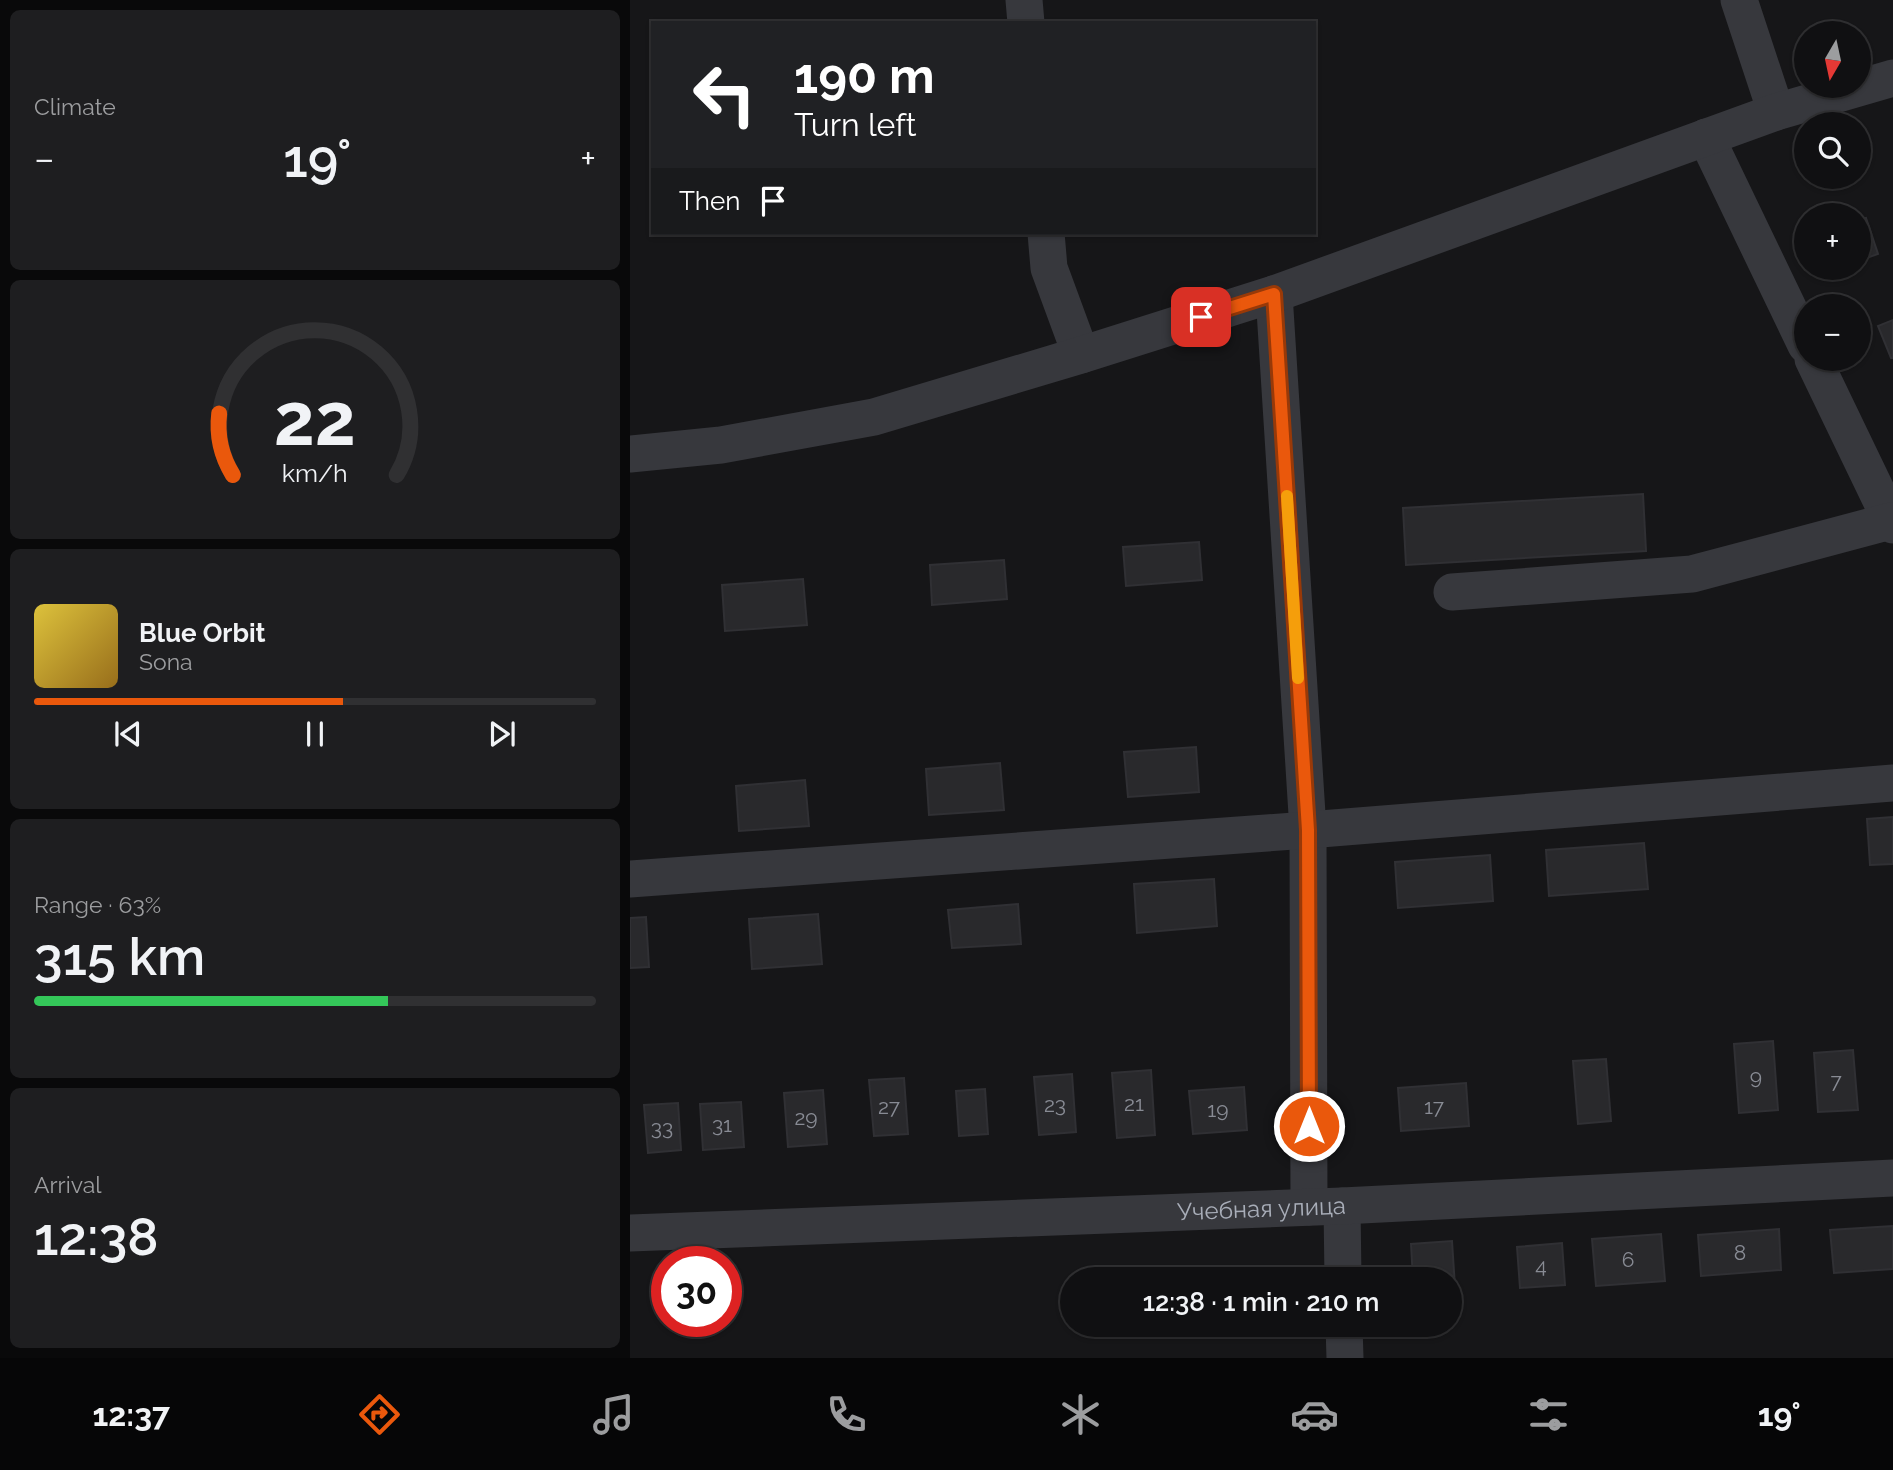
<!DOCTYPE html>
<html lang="en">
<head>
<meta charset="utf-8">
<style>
  body { margin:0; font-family:Raleway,sans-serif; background:#1e1e20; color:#f1f3f6; height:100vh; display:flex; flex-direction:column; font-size:26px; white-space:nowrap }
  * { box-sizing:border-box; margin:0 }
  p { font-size:23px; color:#9c9d9f }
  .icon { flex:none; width:38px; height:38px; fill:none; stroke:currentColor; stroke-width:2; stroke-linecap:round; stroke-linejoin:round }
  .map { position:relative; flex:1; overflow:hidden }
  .details { display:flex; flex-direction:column; gap:10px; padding:10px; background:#09090a; width:630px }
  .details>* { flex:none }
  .guide { position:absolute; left:21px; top:21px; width:665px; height:214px; border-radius:0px; box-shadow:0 2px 5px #0004,0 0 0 2px #303032; background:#202124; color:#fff; overflow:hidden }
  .needle { width:46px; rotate:189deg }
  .tools { position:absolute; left:1164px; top:21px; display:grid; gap:14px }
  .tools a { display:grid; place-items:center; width:77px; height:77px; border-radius:50%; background:#101012; box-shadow:0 2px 5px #0004,0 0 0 2px #303032; font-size:35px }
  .speed { position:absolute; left:21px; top:1246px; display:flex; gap:14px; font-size:35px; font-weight:700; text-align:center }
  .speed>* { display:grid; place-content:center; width:91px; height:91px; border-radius:50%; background:#101012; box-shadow:0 2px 5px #0004,0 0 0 2px #303032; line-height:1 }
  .speed .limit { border:10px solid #d22; background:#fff; color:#111 }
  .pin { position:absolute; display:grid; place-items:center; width:60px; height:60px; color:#fff; margin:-30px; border-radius:14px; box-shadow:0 4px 10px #0006 }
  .me { position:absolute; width:77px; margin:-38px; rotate:0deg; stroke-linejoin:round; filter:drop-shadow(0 0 5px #0008) }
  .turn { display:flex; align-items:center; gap:24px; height:147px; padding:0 28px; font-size:32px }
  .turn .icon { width:91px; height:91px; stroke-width:2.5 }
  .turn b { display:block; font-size:49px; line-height:60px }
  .then { display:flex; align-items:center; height:66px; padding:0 28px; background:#0003; gap:14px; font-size:26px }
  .big { font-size:52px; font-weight:600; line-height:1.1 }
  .details .tile { flex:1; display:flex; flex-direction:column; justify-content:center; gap:10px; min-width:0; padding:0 24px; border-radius:10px; background:#1e1e20 }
  .details .dial { align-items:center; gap:0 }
  .dial svg { height:182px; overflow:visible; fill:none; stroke:#303032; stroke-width:7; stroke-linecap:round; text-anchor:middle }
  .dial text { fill:#f1f3f6; stroke:none }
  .song { display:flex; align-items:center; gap:21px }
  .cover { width:84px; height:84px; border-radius:10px; background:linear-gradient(135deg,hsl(50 70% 55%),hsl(40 70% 35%)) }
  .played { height:7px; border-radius:4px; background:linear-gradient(90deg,#ea580c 55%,#303032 55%) }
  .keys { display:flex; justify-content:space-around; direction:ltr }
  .heat { display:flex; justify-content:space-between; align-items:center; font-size:38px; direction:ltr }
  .charge { height:10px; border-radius:5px; background:linear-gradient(90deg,#34c759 63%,#303032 0) }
  .trip { position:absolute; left:430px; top:1267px; width:402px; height:70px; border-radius:35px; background:#101012; box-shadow:0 2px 5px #0004,0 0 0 2px #303032; font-weight:600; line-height:70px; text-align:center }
  .tab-bar { display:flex; height:112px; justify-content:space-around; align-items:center; background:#060607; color:#9c9d9f }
  .tab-bar .icon { width:49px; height:49px }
  .tab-bar .selected { color:#ea580c }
  .tab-bar b { font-size:32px; color:#f1f3f6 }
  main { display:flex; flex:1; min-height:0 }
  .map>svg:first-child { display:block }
  .building { fill:#29292c; stroke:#303034; stroke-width:2 }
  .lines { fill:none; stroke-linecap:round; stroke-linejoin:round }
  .minor { stroke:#37383d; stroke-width:37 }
  .route-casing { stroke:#983908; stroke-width:18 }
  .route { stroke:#ea580c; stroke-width:12 }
  .slow { stroke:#f59e0b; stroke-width:12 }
  .labels { text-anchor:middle; stroke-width:7; stroke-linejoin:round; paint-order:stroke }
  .number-label { font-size:21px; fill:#888b94 }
  .street-label { font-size:24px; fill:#a8adb8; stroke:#111113 }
</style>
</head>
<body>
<main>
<section class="details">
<div class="tile"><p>Climate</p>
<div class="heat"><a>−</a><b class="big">19°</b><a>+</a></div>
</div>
<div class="tile dial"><svg viewBox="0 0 100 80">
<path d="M14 69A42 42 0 1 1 86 69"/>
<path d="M14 69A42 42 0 0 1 8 42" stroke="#ea580c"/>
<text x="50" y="56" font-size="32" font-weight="700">22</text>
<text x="50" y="72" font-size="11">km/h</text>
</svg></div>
<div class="tile">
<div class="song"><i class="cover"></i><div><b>Blue Orbit</b><p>Sona</p></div></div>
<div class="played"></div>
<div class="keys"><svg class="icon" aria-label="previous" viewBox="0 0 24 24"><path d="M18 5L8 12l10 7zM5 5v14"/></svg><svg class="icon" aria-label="pause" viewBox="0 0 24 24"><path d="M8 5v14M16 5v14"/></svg><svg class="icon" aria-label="next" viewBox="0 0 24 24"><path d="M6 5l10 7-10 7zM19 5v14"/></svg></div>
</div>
<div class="tile"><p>Range · 63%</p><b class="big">315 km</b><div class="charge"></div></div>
<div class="tile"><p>Arrival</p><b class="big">12:38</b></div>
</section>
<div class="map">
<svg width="1263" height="1358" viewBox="0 0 1263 1358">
  <rect width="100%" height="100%" fill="#161618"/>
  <!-- building -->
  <g class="building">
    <path d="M1236 218 1248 254 1228 261V220Z"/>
    <path d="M1263 320V358H1261L1248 326Z"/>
    <path d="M1013 494 1016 551 776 565 773 508Z"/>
    <path d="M569 542 572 580 496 586 493 547Z"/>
    <path d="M374 560 377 599 302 605 300 565Z"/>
    <path d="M173 579 177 625 95 631 92 585Z"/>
    <path d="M566 747 569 792 498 797 494 752Z"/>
    <path d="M370 763 374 810 299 815 296 769Z"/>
    <path d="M175 780 179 826 109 831 106 786Z"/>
    <path d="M1263 817V864L1240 865 1237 819Z"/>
    <path d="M1014 843 1018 889 919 896 916 850Z"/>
    <path d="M860 855 863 901 768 908 765 862Z"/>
    <path d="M584 879 587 926 507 933 504 884Z"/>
    <path d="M388 904 391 944 322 948 318 910Z"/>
    <path d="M188 914 192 964 122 969 119 919Z"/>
    <path d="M16 917 19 967 0 968V918Z"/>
    <path d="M1143 1041 1148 1110 1109 1113 1104 1044Z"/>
    <path d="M1223 1050 1228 1110 1188 1112 1184 1053Z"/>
    <path d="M976 1059 981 1121 948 1124 943 1061Z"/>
    <path d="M521 1070 525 1135 487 1138 482 1073Z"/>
    <path d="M442 1074 446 1132 409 1135 404 1077Z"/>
    <path d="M274 1078 278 1134 244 1136 239 1080Z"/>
    <path d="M836 1083 839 1126 771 1131 768 1088Z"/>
    <path d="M614 1087 617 1130 563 1134 559 1091Z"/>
    <path d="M355 1089 358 1134 329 1136 326 1091Z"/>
    <path d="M193 1090 197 1144 158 1147 154 1093Z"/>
    <path d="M111 1102 114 1147 73 1150 70 1104Z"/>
    <path d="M48 1103 51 1150 18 1153 14 1105Z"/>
    <path d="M1263 1226V1269L1204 1273 1200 1230Z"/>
    <path d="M1149 1229 1151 1270 1071 1276 1068 1235Z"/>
    <path d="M1031 1234 1035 1281 966 1286 962 1239Z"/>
    <path d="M822 1241 825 1287H821V1279H783L781 1244Z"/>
    <path d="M932 1243 935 1285 890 1288 887 1247Z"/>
  </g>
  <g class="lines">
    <!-- minor -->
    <g class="minor">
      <path d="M394 0 396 23"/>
      <path d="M1109 0 1146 112"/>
      <path d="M1076 137 1176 345"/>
      <path d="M416 233 419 268 451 355"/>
      <path d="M644 294 678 830 679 1207"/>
      <path d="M1183 359 1263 525"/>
      <path d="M0 454 91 445 244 417 451 355 644 294 1146 112 1263 78"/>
      <path d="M822 592 1062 574 1261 521"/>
      <path d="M0 879 678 830 1263 783"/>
      <path d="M712 1206 713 1279"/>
      <path id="s1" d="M0 1233 712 1206 1263 1178"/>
      <path d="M714 1325 715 1358"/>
    </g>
  </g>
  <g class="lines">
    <!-- route casing -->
    <g class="route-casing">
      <path id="route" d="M571 317 644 294 678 830 679 1126"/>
    </g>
    <!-- route -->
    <use href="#route" class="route"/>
    <!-- slow -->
    <path class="slow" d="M657 496 668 678"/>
  </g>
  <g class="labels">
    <!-- number labels -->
    <g class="number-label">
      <text x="1126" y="1084">9</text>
      <text x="1206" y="1088">7</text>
      <text x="504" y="1111">21</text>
      <text x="425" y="1112">23</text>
      <text x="259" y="1114">27</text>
      <text x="804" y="1114">17</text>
      <text x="588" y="1117">19</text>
      <text x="176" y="1125">29</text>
      <text x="92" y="1132">31</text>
      <text x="32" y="1135">33</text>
      <text x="1110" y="1260">8</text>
      <text x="998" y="1267">6</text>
      <text x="911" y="1273">4</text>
    </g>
    <!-- street labels -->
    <g class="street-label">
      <text dy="8" stroke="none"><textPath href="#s1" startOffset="632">Учебная улица</textPath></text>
    </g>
  </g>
</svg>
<div class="tools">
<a><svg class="needle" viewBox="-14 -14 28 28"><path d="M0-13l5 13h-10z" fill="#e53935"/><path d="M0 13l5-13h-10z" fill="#9c9d9f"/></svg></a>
<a><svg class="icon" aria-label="search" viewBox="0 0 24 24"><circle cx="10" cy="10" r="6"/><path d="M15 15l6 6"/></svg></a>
<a>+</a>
<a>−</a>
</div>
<div class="speed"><div class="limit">30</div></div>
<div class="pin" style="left:571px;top:317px;background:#d93025"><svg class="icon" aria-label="arrive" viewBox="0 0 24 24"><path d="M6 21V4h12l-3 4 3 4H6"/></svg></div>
<svg class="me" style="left:679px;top:1126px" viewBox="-20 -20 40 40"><circle r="17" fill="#ea580c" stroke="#fff" stroke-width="3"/><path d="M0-11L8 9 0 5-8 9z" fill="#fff"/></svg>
<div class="trip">12:38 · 1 min · 210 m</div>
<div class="guide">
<div class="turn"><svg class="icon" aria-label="left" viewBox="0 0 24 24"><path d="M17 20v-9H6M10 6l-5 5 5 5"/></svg><div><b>190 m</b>Turn left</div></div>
<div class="then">Then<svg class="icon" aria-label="arrive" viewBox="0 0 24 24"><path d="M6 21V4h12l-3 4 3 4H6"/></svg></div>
</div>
</div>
</main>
<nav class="tab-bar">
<b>12:37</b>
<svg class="icon selected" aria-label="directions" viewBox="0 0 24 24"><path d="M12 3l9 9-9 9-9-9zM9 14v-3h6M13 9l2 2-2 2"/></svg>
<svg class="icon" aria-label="music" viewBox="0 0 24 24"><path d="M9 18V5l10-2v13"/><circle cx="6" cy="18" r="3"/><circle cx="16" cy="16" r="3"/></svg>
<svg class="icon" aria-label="phone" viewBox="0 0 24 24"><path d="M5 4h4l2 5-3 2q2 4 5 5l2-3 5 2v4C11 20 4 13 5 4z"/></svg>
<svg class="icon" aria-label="climate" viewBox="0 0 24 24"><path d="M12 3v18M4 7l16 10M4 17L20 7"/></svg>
<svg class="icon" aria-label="car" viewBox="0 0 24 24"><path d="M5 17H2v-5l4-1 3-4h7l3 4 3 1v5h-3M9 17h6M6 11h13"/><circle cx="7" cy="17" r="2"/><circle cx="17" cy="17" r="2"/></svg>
<svg class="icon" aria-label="filters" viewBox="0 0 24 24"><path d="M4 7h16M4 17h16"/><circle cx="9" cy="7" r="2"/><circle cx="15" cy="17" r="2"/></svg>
<b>19°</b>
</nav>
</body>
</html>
